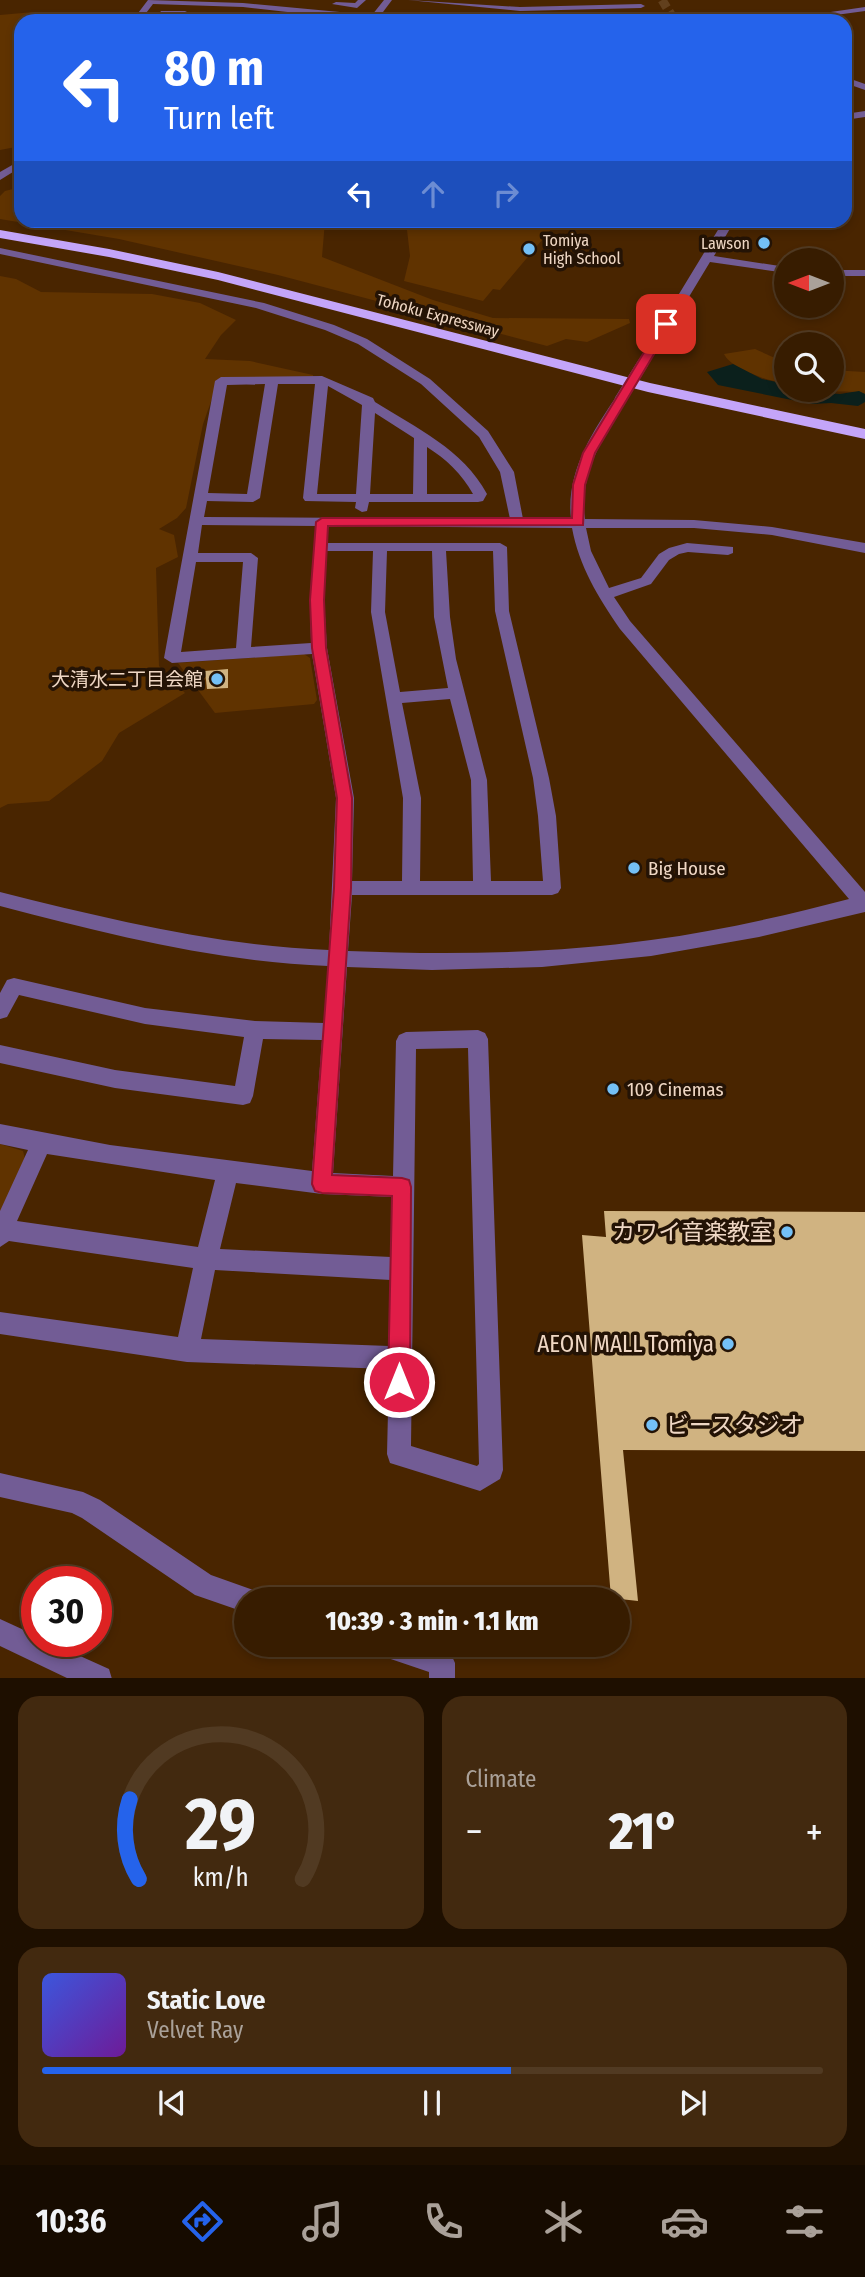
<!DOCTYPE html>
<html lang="en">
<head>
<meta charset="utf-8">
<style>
  body { margin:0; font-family:"Fira Sans Condensed","Noto Sans JP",sans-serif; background:#42290f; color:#f1f3f6; height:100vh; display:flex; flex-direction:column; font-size:26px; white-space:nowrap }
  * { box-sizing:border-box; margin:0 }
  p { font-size:23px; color:#aaa199 }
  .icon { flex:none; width:38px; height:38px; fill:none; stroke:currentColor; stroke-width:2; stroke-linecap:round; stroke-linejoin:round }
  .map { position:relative; height:1678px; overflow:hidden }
  .panel { display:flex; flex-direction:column; gap:18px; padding:18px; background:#1e0f00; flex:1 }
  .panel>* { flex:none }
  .guide { position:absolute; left:14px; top:14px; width:838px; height:214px; border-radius:21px; box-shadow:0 4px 10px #0003,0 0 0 2px #513a22; background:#2563eb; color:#fff; overflow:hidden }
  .needle { width:46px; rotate:270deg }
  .buttons { position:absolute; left:774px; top:248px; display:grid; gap:14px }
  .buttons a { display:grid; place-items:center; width:70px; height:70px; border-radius:50%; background:#371c00; box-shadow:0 4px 10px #0003,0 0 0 2px #513a22; font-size:35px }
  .speed { position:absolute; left:21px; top:1566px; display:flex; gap:14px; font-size:35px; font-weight:700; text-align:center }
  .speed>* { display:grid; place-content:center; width:91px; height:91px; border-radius:50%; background:#371c00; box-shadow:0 4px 10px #0003,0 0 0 2px #513a22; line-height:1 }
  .speed .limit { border:10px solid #d22; background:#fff; color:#111 }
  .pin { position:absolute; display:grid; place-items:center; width:60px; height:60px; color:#fff; margin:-30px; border-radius:14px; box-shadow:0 4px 10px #0006 }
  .me { position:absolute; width:77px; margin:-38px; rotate:0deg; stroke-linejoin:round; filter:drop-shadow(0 0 5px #0008) }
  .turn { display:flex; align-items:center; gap:24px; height:147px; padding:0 35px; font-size:32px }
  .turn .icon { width:91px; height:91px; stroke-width:2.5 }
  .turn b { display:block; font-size:49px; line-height:60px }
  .lanes { display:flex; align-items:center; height:66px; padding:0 35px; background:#0003; justify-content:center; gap:35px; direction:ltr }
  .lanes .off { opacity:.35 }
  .big { font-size:52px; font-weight:800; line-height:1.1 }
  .panel .widget { flex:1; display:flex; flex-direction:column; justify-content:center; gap:10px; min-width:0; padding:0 24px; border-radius:21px; background:#42290f }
  .panel .dial { align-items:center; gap:0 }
  .dial svg { height:182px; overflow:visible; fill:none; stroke:#513a22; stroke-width:7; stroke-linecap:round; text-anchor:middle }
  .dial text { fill:#f1f3f6; stroke:none }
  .song { display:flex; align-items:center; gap:21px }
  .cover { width:84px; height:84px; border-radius:10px; background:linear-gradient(135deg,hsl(230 70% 55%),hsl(280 70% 35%)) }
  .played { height:7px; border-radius:4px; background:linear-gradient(90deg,#2563eb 60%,#513a22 60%) }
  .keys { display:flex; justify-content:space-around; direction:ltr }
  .heat { display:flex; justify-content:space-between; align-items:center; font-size:38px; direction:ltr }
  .panel .tiles { flex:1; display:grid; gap:18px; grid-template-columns:1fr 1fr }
  .widget:last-child { grid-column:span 2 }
  .trip { position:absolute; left:234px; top:1587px; width:396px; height:70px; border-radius:35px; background:#371c00; box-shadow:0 4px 10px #0003,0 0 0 2px #513a22; font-weight:800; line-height:70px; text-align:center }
  .dock { display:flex; height:112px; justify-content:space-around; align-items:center; background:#160b00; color:#aaa199 }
  .dock .icon { width:49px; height:49px }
  .dock .active { color:#2563eb }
  .dock b { font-size:32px; color:#f1f3f6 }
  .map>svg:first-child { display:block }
  .green { fill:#603300 }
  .water { fill:#0b201c }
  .building { fill:#d0b381 }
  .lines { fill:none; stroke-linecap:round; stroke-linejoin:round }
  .minor-tunnel { stroke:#62401d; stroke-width:9; stroke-dasharray:9 4.5; stroke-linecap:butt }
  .minor { fill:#725c95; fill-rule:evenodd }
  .highway { fill:#c4a5f9; fill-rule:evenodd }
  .minor-bridge { stroke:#725c95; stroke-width:11 }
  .route { fill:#e11d48; stroke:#92132f; stroke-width:2 }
  .poi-dot { fill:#74c0f6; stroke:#241305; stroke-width:2.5 }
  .labels { text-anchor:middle; stroke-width:7; stroke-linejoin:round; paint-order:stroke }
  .far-poi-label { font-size:16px; fill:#efd7c4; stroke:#241305; text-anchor:start }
  .far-street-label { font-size:16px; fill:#efd7c4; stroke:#241305 }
  .poi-label { font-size:19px; fill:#efd7c4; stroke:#241305; text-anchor:start }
  .near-poi-label { font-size:23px; fill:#efd7c4; stroke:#241305; text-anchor:end }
</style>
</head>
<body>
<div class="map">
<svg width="865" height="1679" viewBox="0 0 865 1679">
  <rect width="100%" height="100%" fill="#492500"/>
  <!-- green -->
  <g class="green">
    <path d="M34 12 54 17 50 21H21V146L0 150V15Z"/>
    <path d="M21 187V220L325 221 322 257 433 300 493 318 629 319 630 323 587 342 566 339 547 346 278 275 119 239 0 219V196L5 191Z"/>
    <path d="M406 221V220L558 221 500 290 493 289 483 301 404 281 410 256Z"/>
    <path d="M0 276 16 279 41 292 152 294 200 303 236 320 221 335 205 359 250 361 313 375V379H219L203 424 186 508 177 518 159 529 174 535 178 557 156 568 159 666 185 693 119 733 102 761 49 801 8 804 0 808Z"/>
    <path d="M755 349 786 363V384C769 381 731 369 724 354Z"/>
    <path d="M831 370 865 372V394C856 390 829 393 814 390H831Z"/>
    <path d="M304 654 310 658 317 700 314 704 215 713 178 663Z"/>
    <path d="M0 1144 23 1151 25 1159 0 1214Z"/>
  </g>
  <!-- water -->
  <path class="water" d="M733 364 762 379 786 384V390L840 394 859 391 865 394V402L858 406 831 403 812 404 718 385 707 372Z"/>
  <!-- building -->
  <g class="building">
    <path d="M228 669V688L207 689 205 671Z"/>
    <path d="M604 1211 865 1212V1451L623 1450 638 1601 611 1598 582 1235 606 1237Z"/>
  </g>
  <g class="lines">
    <!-- minor-tunnel -->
    <path class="minor-tunnel" d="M662 0 675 21"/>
    <!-- minor -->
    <g class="minor">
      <path d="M148 0 243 3 372 15 384 0H392L380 16 411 21H368L243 7 153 4 140 21H132Z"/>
      <path d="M358 0H366L357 8 332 4 336 2 355 3Z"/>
      <path d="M408 0 520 7 641 4 645 6 641 8 520 11Z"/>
      <path d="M865 7V11L792 21H769Z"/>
      <path d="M161 11H185L189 13 166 15 162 21H154Z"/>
      <path d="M845 77 865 84V90L845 83Z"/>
      <path d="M865 111V117L845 120V114Z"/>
      <path d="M21 160V167L0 180V172Z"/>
      <path d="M724 220H735L714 256 786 267V273L710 262 649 363 639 366 637 363Z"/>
      <path d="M0 248 264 303 334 325 367 339 430 379 488 431 514 472 523 519H571C566 473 591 434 616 397L620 396 626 400C603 437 579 474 585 519L694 520 772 527 865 543V553L772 535 694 528H586L591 551 609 588 641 578 659 554 669 548 687 543 733 547V553L728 555 688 552 679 554 669 560 651 584 614 597 630 621 865 892V912L759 937 651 956 542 967 432 970 347 967 333 1173 393 1176 396 1041 399 1035 406 1032 478 1030 485 1033 488 1039 503 1470 500 1479 480 1491 390 1463 387 1454 389 1369 187 1362 0 1334V1312L178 1337 193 1268 9 1241 0 1247V1211L28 1150 0 1144V1124L110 1145 312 1171 322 1040 263 1039 253 1096 250 1103 243 1105 115 1088 0 1063V1045L115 1070 235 1086 244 1037 145 1024 19 995 7 1017 0 1019V993L7 980 14 978 145 1008 255 1021 324 1023 328 966C217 962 107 934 0 906V892C108 919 218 946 329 950L336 798 312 654 172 663 164 658 215 381 221 377 322 376 373 398 375 402C416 428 463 449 487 494L483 501 478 502H369L367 511 362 512 355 508 356 502 305 501 303 498 315 384H278L260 498 253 502 207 501 204 517 510 519 500 472 479 437 421 384 358 344 325 330 256 308 0 254ZM265 384 247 494 208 493 227 385ZM328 386 362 405 356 494H317ZM375 413 414 438 413 494H370ZM427 447C446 459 462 474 473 494H427ZM202 525 572 528C579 566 598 597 620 629L849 899C784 916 718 931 651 940 550 954 449 955 348 951L352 895H552L558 893 561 888 556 816 549 778 509 611 507 547 500 543H328L326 533H316L310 600 311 643 251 647 258 558 251 553H198ZM327 551H373L371 612 403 798 402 881H352L354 798 327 648 324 600ZM387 551H432L434 617 448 688 400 692 385 612ZM446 551H493L495 611 533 778 538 816 543 881H491L487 780 456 659 450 617ZM196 562H243L236 648 181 652ZM450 699 471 780 473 881H420L421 798 402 703ZM468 1048 479 1464 477 1466 411 1446 416 1049ZM47 1154 215 1180 198 1247 17 1221ZM236 1183 322 1194 393 1197 391 1257 220 1249ZM215 1270 391 1280 389 1346 201 1339Z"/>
      <rect x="831" y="270" width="34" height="6"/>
      <path d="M0 1473 83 1492 100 1500 211 1575 256 1591 260 1600H247V1613L195 1595 82 1518 72 1513 0 1497Z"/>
      <path d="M0 1619 37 1636V1642H49L109 1669 112 1679H69L0 1646Z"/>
      <path d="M372 1645C400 1645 425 1643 451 1654L455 1663V1679H429V1672L376 1654Z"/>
    </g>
    <!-- highway -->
    <path class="highway" d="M0 230 109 249 218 272 650 383 865 429V439L648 392 218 280 109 257 0 238Z"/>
    <!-- minor-bridge -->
    <path class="minor-bridge" d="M620 400 643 363"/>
  </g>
  <!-- route -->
  <path class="route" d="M663 321 672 324 595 453 585 485 583 525 328 526 324 600 326 648 352 798 351 888 332 1175 402 1178 409 1180 411 1187 410 1382 407 1389 399 1392 391 1389 388 1382 392 1196 322 1193 315 1191 312 1184 334 888 337 798 312 648 310 600 316 522 322 518H572L573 485 583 453Z"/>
  <!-- markers -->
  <g class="poi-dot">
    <circle cx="764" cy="243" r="7"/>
    <circle cx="529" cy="249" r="7"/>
    <circle cx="217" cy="679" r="7"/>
    <circle cx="634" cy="868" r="7"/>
    <circle cx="613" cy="1089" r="7"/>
    <circle cx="787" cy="1232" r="7"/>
    <circle cx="728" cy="1344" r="7"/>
    <circle cx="652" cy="1425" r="7"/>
  </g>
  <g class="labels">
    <!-- far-poi labels -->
    <g class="far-poi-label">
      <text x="543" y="246">Tomiya<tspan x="543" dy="18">High School</tspan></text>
      <text x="750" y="249" text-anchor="end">Lawson</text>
    </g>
    <!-- far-street labels -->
    <g class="far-street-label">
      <text transform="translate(438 315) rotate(15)" y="6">Tohoku Expressway</text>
    </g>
    <!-- poi labels -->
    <g class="poi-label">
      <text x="203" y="686" text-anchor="end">大清水二丁目会館</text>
      <text x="648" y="875">Big House</text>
      <text x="627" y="1096">109 Cinemas</text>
    </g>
    <!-- near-poi labels -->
    <g class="near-poi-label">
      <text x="773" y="1240">カワイ音楽教室</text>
      <text x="714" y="1352">AEON MALL Tomiya</text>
      <text x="666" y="1433" text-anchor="start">ビースタジオ</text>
    </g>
  </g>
</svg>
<div class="buttons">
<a><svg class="needle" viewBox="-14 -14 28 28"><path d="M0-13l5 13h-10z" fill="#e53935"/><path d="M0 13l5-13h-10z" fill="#aaa199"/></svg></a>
<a><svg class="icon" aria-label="search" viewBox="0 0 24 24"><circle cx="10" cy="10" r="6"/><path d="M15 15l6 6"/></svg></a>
</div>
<div class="speed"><div class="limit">30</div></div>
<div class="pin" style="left:666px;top:324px;background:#d93025"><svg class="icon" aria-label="arrive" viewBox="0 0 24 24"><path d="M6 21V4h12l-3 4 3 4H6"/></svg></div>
<svg class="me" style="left:399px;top:1382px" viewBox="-20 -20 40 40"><circle r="17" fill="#e11d48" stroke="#fff" stroke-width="3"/><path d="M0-11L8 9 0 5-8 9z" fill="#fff"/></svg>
<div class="trip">10:39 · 3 min · 1.1 km</div>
<div class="guide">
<div class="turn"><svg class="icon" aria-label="left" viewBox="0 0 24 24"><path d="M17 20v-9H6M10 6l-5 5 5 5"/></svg><div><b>80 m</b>Turn left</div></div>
<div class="lanes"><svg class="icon" aria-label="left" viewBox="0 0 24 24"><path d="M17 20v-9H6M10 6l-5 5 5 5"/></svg><svg class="icon off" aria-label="ahead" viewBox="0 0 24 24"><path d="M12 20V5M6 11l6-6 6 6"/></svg><svg class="icon off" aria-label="right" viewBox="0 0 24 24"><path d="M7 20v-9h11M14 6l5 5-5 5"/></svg></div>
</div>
</div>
<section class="panel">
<div class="tiles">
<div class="widget dial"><svg viewBox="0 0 100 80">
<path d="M14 69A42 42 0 1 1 86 69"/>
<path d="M14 69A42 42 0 0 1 10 34" stroke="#2563eb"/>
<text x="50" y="56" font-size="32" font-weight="700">29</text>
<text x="50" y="72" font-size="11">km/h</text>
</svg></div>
<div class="widget"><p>Climate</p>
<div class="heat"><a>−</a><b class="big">21°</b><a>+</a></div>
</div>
<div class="widget">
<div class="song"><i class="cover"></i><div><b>Static Love</b><p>Velvet Ray</p></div></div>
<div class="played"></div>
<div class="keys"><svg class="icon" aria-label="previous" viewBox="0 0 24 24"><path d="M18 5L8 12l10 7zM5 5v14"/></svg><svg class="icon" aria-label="pause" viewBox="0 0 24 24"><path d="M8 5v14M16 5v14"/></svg><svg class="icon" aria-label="next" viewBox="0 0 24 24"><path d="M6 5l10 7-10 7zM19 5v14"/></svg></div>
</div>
</div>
</section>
<nav class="dock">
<b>10:36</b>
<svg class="icon active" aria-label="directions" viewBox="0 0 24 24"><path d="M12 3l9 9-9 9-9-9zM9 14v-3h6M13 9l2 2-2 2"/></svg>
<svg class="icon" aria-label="music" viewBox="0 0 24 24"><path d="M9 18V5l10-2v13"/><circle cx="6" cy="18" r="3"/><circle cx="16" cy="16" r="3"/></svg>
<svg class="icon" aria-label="phone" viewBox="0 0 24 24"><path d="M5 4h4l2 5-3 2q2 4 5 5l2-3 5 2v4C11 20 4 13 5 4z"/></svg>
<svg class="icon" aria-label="climate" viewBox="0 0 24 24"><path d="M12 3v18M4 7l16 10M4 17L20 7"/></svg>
<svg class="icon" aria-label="car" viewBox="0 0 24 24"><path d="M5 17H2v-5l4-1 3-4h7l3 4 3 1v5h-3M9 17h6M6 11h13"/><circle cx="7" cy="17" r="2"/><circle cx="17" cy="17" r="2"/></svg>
<svg class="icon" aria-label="filters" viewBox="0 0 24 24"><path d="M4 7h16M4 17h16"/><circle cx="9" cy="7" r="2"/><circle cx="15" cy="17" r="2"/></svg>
</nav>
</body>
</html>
